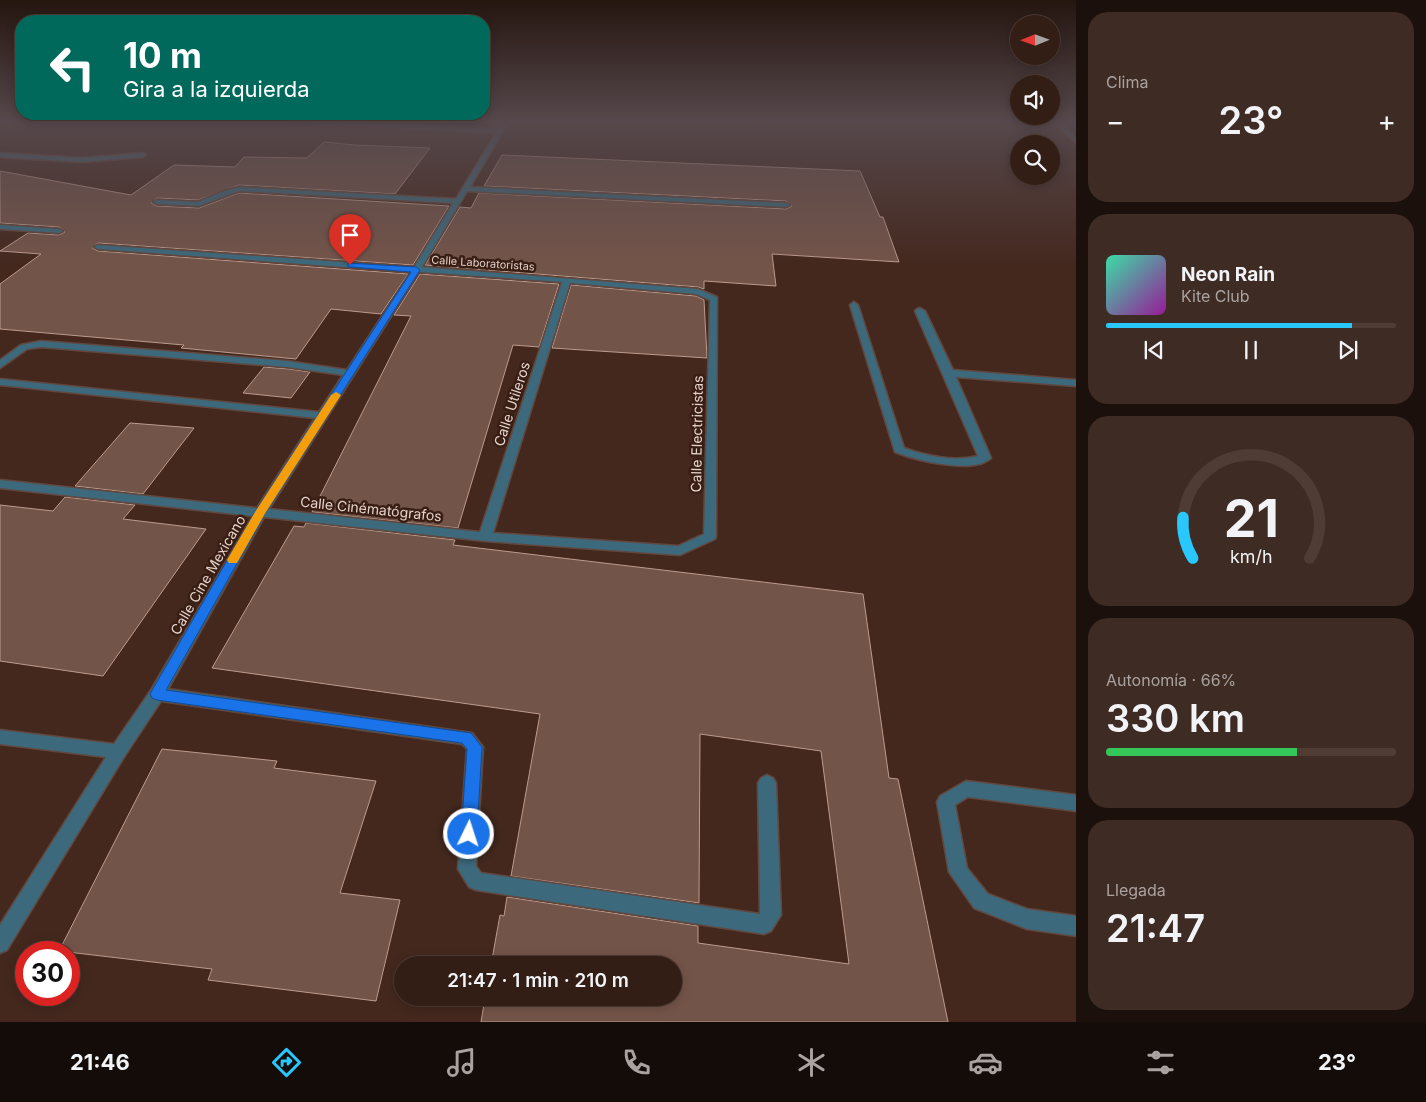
<!DOCTYPE html>
<html lang="es">
<head>
<meta charset="utf-8">
<style>
  body { margin:0; font-family:Inter,sans-serif; background:#3e2b23; color:#f1f3f6; height:100vh; display:flex; flex-direction:column; font-size:19px; white-space:nowrap }
  * { box-sizing:border-box; margin:0 }
  p { font-size:16px; color:#a9a2a1 }
  .icon { flex:none; width:28px; height:28px; fill:none; stroke:currentColor; stroke-width:2; stroke-linecap:round; stroke-linejoin:round }
  .map { position:relative; flex:1; overflow:hidden }
  .panel { display:flex; flex-direction:column; gap:12px; padding:12px; background:#1c100c; width:350px }
  .panel>* { flex:none }
  .banner { position:absolute; left:15px; top:15px; width:475px; height:105px; border-radius:20px; box-shadow:0 2px 12px #0003,0 0 0 1px #4e3c35; background:#00695c; color:#fff; overflow:hidden }
  .needle { width:32px; rotate:269deg }
  .controls { position:absolute; left:1010px; top:15px; display:grid; gap:10px }
  .controls a { display:grid; place-items:center; width:50px; height:50px; border-radius:50%; background:#331e16; box-shadow:0 2px 12px #0003,0 0 0 1px #4e3c35; font-size:25px }
  .speed { position:absolute; left:15px; top:941px; display:flex; gap:10px; font-size:25px; font-weight:700; text-align:center }
  .speed>* { display:grid; place-content:center; width:65px; height:65px; border-radius:50%; background:#331e16; box-shadow:0 2px 12px #0003,0 0 0 1px #4e3c35; line-height:1 }
  .speed .limit { border:8px solid #d22; background:#fff; color:#111 }
  .pin { position:absolute; display:grid; place-items:center; width:42px; height:42px; color:#fff; margin:-51px -21px; border-radius:50% 50% 50% 0; rotate:-45deg; box-shadow:0 0 5px #0007 }
  .pin .icon { rotate:45deg }
  .me { position:absolute; width:55px; margin:-28px; rotate:4deg; stroke-linejoin:round; filter:drop-shadow(0 0 4px #0008) }
  .turn { display:flex; align-items:center; gap:18px; height:105px; padding:0 25px; font-size:22px }
  .turn .icon { width:65px; height:65px; stroke-width:2.5 }
  .turn b { display:block; font-size:35px; line-height:42px }
  .big { font-size:38px; font-weight:600; line-height:1.1 }
  .panel .tile { flex:1; display:flex; flex-direction:column; justify-content:center; gap:8px; min-width:0; padding:0 18px; border-radius:20px; background:#3e2b23 }
  .panel .dial { align-items:center; gap:0 }
  .dial svg { height:130px; overflow:visible; fill:none; stroke:#4e3c35; stroke-width:7; stroke-linecap:round; text-anchor:middle }
  .dial text { fill:#f1f3f6; stroke:none }
  .song { display:flex; align-items:center; gap:15px }
  .cover { width:60px; height:60px; border-radius:8px; background:linear-gradient(135deg,hsl(160 70% 55%),hsl(300 70% 35%)) }
  .played { height:5px; border-radius:2px; background:linear-gradient(90deg,#28c8ff 85%,#4e3c35 85%) }
  .keys { display:flex; justify-content:space-around; direction:ltr }
  .heat { display:flex; justify-content:space-between; align-items:center; font-size:28px; direction:ltr }
  .charge { height:8px; border-radius:4px; background:linear-gradient(90deg,#34c759 66%,#4e3c35 0) }
  .trip { position:absolute; left:394px; top:956px; width:288px; height:50px; border-radius:25px; background:#331e16; box-shadow:0 2px 12px #0003,0 0 0 1px #4e3c35; font-weight:600; line-height:50px; text-align:center }
  .tab-bar { display:flex; height:80px; justify-content:space-around; align-items:center; background:#140c09; color:#a9a2a1 }
  .tab-bar .icon { width:35px; height:35px }
  .tab-bar .current { color:#28c8ff }
  .tab-bar b { font-size:22px; color:#f1f3f6 }
  main { display:flex; flex:1; min-height:0 }
  .map>svg:first-child { display:block }
  .building { fill:#735449; stroke:#bd9b8e }
  .lines { fill:none; stroke-linecap:round; stroke-linejoin:round }
  .service-casing { stroke:#61473d; stroke-width:3 }
  .minor-casing { stroke:#61473d; stroke-width:3 }
  .service { fill:#3c697c; fill-rule:evenodd }
  .minor { fill:#3c697c; fill-rule:evenodd }
  .route { fill:#1a73e8; stroke:#114b97 }
  .slow { fill:#f59e0b }
  .labels { text-anchor:middle; stroke-width:5; stroke-linejoin:round; paint-order:stroke }
  .far-street-label { font-size:11px; fill:#e5d2cb; stroke:#391e14 }
  .street-label { font-size:14px; fill:#e5d2cb; stroke:#391e14 }
</style>
</head>
<body>
<main>
<div class="map">
<svg width="1076" height="1022" viewBox="0 0 1076 1022">
  <rect width="100%" height="100%" fill="#44281e"/>
  <!-- building -->
  <g class="building">
    <path d="M324 142 355 145 430 148 395 194 239 185 198 200 157 198 151 203 157 206 199 208 239 193 449 206 413 265 98 243 92 248 98 251 408 274 381 314 331 309 296 359 181 348 184 345 0 329V284L41 254 0 251 28 233 59 235 65 232 59 227 0 223V171L131 195 174 165 235 167 244 157 307 158Z"/>
    <path d="M502 155 860 171 880 217H883L899 262 772 254 776 286 704 281V289L698 287 425 265 460 207 471 208 479 193 786 209 792 206 786 201 484 186Z"/>
    <path d="M420 274 559 284 539 347 513 345 458 528 312 512 411 316 394 315Z"/>
    <path d="M571 285 696 296 704 300 707 358 552 348Z"/>
    <path d="M264 367 289 369 310 372 291 398 243 393Z"/>
    <path d="M130 423 194 428 143 494 75 486Z"/>
    <path d="M65 497 135 505 123 519 206 529 103 676 0 661V505L53 511Z"/>
    <path d="M306 523 455 540 453 545 863 594 889 778 898 779 948 1022H481L485 998H672V965H491L500 915 504 916 507 897 698 926V943L849 964 821 751 700 734 699 903 511 876 540 714 212 668 294 526 304 527Z"/>
    <path d="M162 749 277 761 274 768 376 781 340 893 400 900 376 1001 208 980 212 969 59 951Z"/>
  </g>
  <g class="lines">
    <!-- service casing -->
    <g class="service-casing">
      <path id="service" d="M1052 121H1058L1076 138V143Z"/>
    </g>
    <!-- minor casing -->
    <g class="minor-casing">
      <g id="minor">
        <path d="M290 121H321L498 129 503 121H509L470 187 786 203 790 205 786 207 467 191 422 267 698 289 717 297 716 536 715 539 680 555 485 541 264 517 168 689 472 733 483 747 476 866 481 873 760 914 758 783 761 778 767 775 773 778 776 783 781 915 771 931 764 934 476 890 469 887 458 869 467 749 462 744 161 701 124 757 7 950 0 953V925L106 757 0 744V730L114 744 151 690 253 516 0 488V480L257 508 315 418 0 385V379L319 412 343 375 287 367 41 347 27 349 0 368V360L21 345 41 341 287 361 347 370 411 272 98 249 94 247 98 245 414 267 453 203 239 191 199 206 157 204 153 202 157 200 198 202 224 191 239 187 456 199 496 133 293 123ZM419 272 562 282 480 532 269 509ZM570 283 696 294 710 300 704 534 678 546 493 533Z"/>
        <path d="M0 153 82 158 143 153 146 155 143 157 82 162 0 157Z"/>
        <path d="M0 225 59 229 63 231 59 233 0 229Z"/>
        <path d="M854 302 858 305 904 448C926 456 955 462 978 456L915 311 917 309 920 308 925 311 953 370 1076 380V386L956 377 991 458C974 475 915 460 895 452L850 305Z"/>
        <path d="M966 781 1076 795V811L968 797 955 805 967 868 988 894 1027 909 1076 916V936L1027 929 974 908 949 872 937 802 940 796Z"/>
      </g>
    </g>
    <!-- service -->
    <use href="#service" class="service"/>
    <!-- minor -->
    <use href="#minor" class="minor"/>
  </g>
  <!-- sky -->
  <linearGradient id="sky" x2="0" y2="1"><stop stop-color="#251610"/><stop offset="0.46" stop-color="#56484c"/><stop offset="1" stop-color="#56484c" stop-opacity="0"/></linearGradient>
  <rect width="1076" height="264" fill="url(#sky)"/>
  <!-- route -->
  <path class="route" d="M348 263 416 267 420 270 266 512 166 690 471 733 482 747 477 834 475 839 469 841 463 839 461 834 467 749 462 743 157 700 152 698 150 694 255 512 411 272 350 267H348Z"/>
  <!-- slow -->
  <path class="slow" d="M336 392 341 395 266 512 237 563H229L227 560 255 512 331 395Z"/>
  <g class="labels">
    <!-- far-street labels -->
    <g class="far-street-label">
      <text transform="translate(483 263) rotate(4)" y="4">Calle Laboratoristas</text>
    </g>
    <!-- street labels -->
    <g class="street-label">
      <text transform="translate(512 404) rotate(-72)" y="5">Calle Utileros</text>
      <text transform="translate(697 434) rotate(-89)" y="5">Calle Electricistas</text>
      <text transform="translate(371 509) rotate(6)" y="5">Calle Cinématógrafos</text>
      <text transform="translate(208 575) rotate(-60)" y="5">Calle Cine Mexicano</text>
    </g>
  </g>
</svg>
<div class="controls">
<a><svg class="needle" viewBox="-14 -14 28 28"><path d="M0-13l5 13h-10z" fill="#e53935"/><path d="M0 13l5-13h-10z" fill="#a9a2a1"/></svg></a>
<a><svg class="icon" aria-label="sound" viewBox="0 0 24 24"><path d="M4 9h4l5-4v14l-5-4H4zM17 9q2 3 0 6"/></svg></a>
<a><svg class="icon" aria-label="search" viewBox="0 0 24 24"><circle cx="10" cy="10" r="6"/><path d="M15 15l6 6"/></svg></a>
</div>
<div class="speed"><div class="limit">30</div></div>
<div class="pin" style="left:350px;top:265px;background:#d93025"><svg class="icon" aria-label="arrive" viewBox="0 0 24 24"><path d="M6 21V4h12l-3 4 3 4H6"/></svg></div>
<svg class="me" style="left:469px;top:834px" viewBox="-20 -20 40 40"><circle r="17" fill="#1a73e8" stroke="#fff" stroke-width="3"/><path d="M0-11L8 9 0 5-8 9z" fill="#fff"/></svg>
<div class="trip">21:47 · 1 min · 210 m</div>
<div class="banner">
<div class="turn"><svg class="icon" aria-label="left" viewBox="0 0 24 24"><path d="M17 20v-9H6M10 6l-5 5 5 5"/></svg><div><b>10 m</b>Gira a la izquierda</div></div>
</div>
</div>
<section class="panel">
<div class="tile"><p>Clima</p>
<div class="heat"><a>−</a><b class="big">23°</b><a>+</a></div>
</div>
<div class="tile">
<div class="song"><i class="cover"></i><div><b>Neon Rain</b><p>Kite Club</p></div></div>
<div class="played"></div>
<div class="keys"><svg class="icon" aria-label="previous" viewBox="0 0 24 24"><path d="M18 5L8 12l10 7zM5 5v14"/></svg><svg class="icon" aria-label="pause" viewBox="0 0 24 24"><path d="M8 5v14M16 5v14"/></svg><svg class="icon" aria-label="next" viewBox="0 0 24 24"><path d="M6 5l10 7-10 7zM19 5v14"/></svg></div>
</div>
<div class="tile dial"><svg viewBox="0 0 100 80">
<path d="M14 69A42 42 0 1 1 86 69"/>
<path d="M14 69A42 42 0 0 1 8 44" stroke="#28c8ff"/>
<text x="50" y="56" font-size="32" font-weight="700">21</text>
<text x="50" y="72" font-size="11">km/h</text>
</svg></div>
<div class="tile"><p>Autonomía · 66%</p><b class="big">330 km</b><div class="charge"></div></div>
<div class="tile"><p>Llegada</p><b class="big">21:47</b></div>
</section>
</main>
<nav class="tab-bar">
<b>21:46</b>
<svg class="icon current" aria-label="directions" viewBox="0 0 24 24"><path d="M12 3l9 9-9 9-9-9zM9 14v-3h6M13 9l2 2-2 2"/></svg>
<svg class="icon" aria-label="music" viewBox="0 0 24 24"><path d="M9 18V5l10-2v13"/><circle cx="6" cy="18" r="3"/><circle cx="16" cy="16" r="3"/></svg>
<svg class="icon" aria-label="phone" viewBox="0 0 24 24"><path d="M5 4h4l2 5-3 2q2 4 5 5l2-3 5 2v4C11 20 4 13 5 4z"/></svg>
<svg class="icon" aria-label="climate" viewBox="0 0 24 24"><path d="M12 3v18M4 7l16 10M4 17L20 7"/></svg>
<svg class="icon" aria-label="car" viewBox="0 0 24 24"><path d="M5 17H2v-5l4-1 3-4h7l3 4 3 1v5h-3M9 17h6M6 11h13"/><circle cx="7" cy="17" r="2"/><circle cx="17" cy="17" r="2"/></svg>
<svg class="icon" aria-label="filters" viewBox="0 0 24 24"><path d="M4 7h16M4 17h16"/><circle cx="9" cy="7" r="2"/><circle cx="15" cy="17" r="2"/></svg>
<b>23°</b>
</nav>
</body>
</html>
